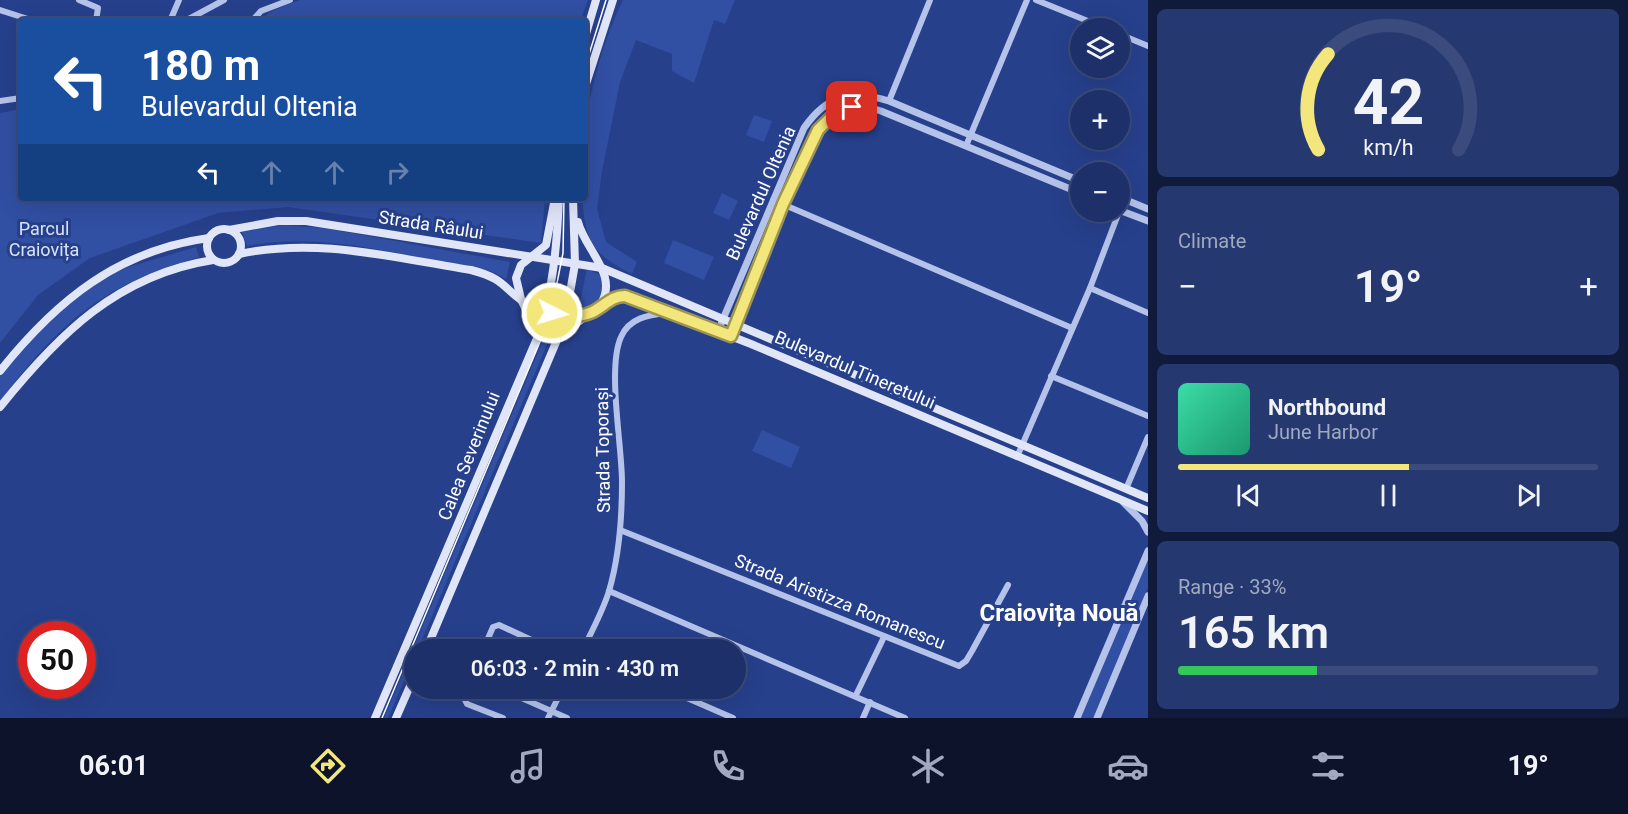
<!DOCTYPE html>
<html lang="en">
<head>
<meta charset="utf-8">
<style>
  body { margin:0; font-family:Roboto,sans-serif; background:#25386f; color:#f1f3f6; height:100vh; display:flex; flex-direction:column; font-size:22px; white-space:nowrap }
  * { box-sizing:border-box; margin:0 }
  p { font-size:20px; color:#a0a9c0 }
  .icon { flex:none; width:33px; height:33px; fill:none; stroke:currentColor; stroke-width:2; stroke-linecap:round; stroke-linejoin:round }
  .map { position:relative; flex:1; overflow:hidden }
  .panel { display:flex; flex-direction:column; gap:9px; padding:9px; background:#101a3a; width:480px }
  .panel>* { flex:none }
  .guide { position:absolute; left:18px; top:18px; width:570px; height:183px; border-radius:6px; box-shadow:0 6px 24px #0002,0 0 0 2px #3b4b7d; background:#1a4fa0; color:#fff; overflow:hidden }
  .fabs { position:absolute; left:1070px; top:18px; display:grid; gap:12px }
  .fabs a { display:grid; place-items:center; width:60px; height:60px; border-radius:50%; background:#1d3069; box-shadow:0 6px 24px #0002,0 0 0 2px #3b4b7d; font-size:30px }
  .speed { position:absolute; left:18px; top:621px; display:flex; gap:12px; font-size:30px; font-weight:700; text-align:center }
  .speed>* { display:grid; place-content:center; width:78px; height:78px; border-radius:50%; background:#1d3069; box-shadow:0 6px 24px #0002,0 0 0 2px #3b4b7d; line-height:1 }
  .speed .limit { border:9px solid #d22; background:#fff; color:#111 }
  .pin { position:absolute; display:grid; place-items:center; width:51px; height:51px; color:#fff; margin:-26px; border-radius:12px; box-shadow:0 3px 9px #0006 }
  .me { position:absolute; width:66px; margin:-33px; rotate:95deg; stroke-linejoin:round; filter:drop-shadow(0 0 4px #0008) }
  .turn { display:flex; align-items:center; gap:21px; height:126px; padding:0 24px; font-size:27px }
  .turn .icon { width:78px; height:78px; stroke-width:2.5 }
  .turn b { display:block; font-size:42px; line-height:51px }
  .lanes { display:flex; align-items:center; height:57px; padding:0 24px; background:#0003; justify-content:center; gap:30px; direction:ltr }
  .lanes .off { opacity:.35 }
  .big { font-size:45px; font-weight:600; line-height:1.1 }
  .panel .tile { flex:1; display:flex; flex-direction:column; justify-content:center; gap:9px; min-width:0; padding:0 21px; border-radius:9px; background:#25386f }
  .panel .dial { align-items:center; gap:0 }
  .dial svg { height:156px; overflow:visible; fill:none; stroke:#3b4b7d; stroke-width:7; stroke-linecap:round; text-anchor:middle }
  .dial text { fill:#f1f3f6; stroke:none }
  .song { display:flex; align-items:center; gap:18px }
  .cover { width:72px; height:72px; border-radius:9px; background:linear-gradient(135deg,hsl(160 70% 55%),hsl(160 70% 35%)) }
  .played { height:6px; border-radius:3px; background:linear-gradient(90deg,#f3e67b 55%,#3b4b7d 55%) }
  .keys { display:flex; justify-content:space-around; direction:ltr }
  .heat { display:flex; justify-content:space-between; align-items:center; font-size:33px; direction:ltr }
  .charge { height:9px; border-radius:4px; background:linear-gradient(90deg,#34c759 33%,#3b4b7d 0) }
  .trip { position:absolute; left:404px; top:639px; width:342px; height:60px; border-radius:30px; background:#1d3069; box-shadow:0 6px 24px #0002,0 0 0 2px #3b4b7d; font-weight:600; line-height:60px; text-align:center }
  .tabs { display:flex; height:96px; justify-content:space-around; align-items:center; background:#0c132a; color:#a0a9c0 }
  .tabs .icon { width:42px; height:42px }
  .tabs .active { color:#f3e67b }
  .tabs b { font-size:27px; color:#f1f3f6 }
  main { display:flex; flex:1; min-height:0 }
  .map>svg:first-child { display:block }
  .green { fill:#314fa3 }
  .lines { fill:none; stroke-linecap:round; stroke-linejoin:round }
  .minor { stroke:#b5c3ea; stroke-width:6 }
  .tertiary { stroke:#b5c3ea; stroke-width:7 }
  .secondary { stroke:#e0e6f8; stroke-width:8 }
  .tram { stroke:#fff; stroke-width:1.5 }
  .route-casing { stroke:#9e9650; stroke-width:15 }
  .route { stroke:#f3e67b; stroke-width:10 }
  .labels { text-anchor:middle; stroke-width:6; stroke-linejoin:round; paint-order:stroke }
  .street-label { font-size:18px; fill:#fff; stroke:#27408c }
  .park-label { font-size:18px; fill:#dae2f8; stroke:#27408c }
  .district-label { font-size:24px; font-weight:bold; fill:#fff; stroke:#27408c }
</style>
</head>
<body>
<main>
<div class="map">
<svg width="1148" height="718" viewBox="0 0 1148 718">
  <rect width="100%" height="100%" fill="#27408c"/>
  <!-- green -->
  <g class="green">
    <path d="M300 0H588L580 21H258L272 11Z"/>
    <path d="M623 0H735L725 24 714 20 694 83 672 71V54L636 40 620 82 602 171 597 209 606 242 637 262 632 274C593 254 586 243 582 198H585C585 175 582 151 585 129 591 86 604 38 623 0Z"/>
    <path d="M21 109V198H545L541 243 288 207 218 213 90 258 38 295 0 343V113Z"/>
    <path d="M754 115 772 121 764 142 746 135Z"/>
    <path d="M722 193 738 201 729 220 713 213Z"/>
    <path d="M284 225 324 228 510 262 506 279 493 272 470 267C399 255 320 231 247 246L242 232Z"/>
    <path d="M673 240 714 257 704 280 664 263Z"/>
    <path d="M196 247 199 257C100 286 62 321 0 401V377L27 343 59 311 89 288 125 268Z"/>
    <path d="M587 269 600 275 604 289C598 301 594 308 579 307Z"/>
    <path d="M551 321 555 322 546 347 418 649 414 650V658L388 718H384Z"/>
    <path d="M762 430 800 447 791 468 752 451Z"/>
    <path d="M1148 557V588L1093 718H1080Z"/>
  </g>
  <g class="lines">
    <!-- minor -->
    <g class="minor">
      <path d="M79 0 98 8 96 21"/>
      <path d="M1036 0 1105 28"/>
      <path d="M0 10 34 21"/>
      <path d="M170 21 179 0"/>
      <path d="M185 21 224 0"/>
      <path d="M252 21 261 11 290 0"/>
      <path d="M1119 34 1148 46"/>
      <path d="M0 101 21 98"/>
      <path d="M889 101 930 0"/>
      <path d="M966 146 1027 0"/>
      <path d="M773 200 1072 328"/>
      <path d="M1090 288 1148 313"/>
      <path d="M1051 376 1148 416"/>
      <path d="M1017 457 1090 288 1119 212"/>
      <path d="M1126 489 1148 437"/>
      <path d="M620 530 959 666 966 661 972 651 1008 585"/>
      <path d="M609 591 905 718"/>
      <path d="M483 650 493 627 499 625 553 650"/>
      <path d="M583 650C592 630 603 611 609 591 619 557 622 518 622 482 622 445 607 368 621 337 629 318 648 315 667 313"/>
      <path d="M466 688 463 696 467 704 503 718"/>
      <path d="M499 688 567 718"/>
      <path d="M664 688 733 718"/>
      <path d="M856 695 884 637"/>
      <path d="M548 718 563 688"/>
      <path d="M863 718 870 702"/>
    </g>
    <!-- tertiary -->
    <g class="tertiary">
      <path d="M1119 197 1148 209"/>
      <path d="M1119 210 1148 221"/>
      <path d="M718 331 804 128C827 95 851 89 889 101L1080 181"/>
      <path d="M731 336C753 278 775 221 802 165 809 149 815 129 829 117 844 104 863 105 881 111L1080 193"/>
      <path d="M1123 502 1142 521 1148 532"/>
      <path d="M1077 718 1148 551"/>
      <path d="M1097 718 1148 596"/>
    </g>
    <!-- secondary -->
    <g class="secondary">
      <path d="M585 37 596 0"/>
      <path d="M585 87 613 0"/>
      <path d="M578 222C585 250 620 276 600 305"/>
      <circle cx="224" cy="246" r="17"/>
      <path d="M229 230 278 221H306L602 268 1148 498"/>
      <path d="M239 254C319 237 392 258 471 270 507 279 503 290 530 306 541 312 558 315 570 316 598 319 606 291 635 299L751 344 1148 511"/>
      <path d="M562 335 587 315"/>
      <path d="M538 336 521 299 516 278 521 265 546 245 555 198"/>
      <path d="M0 371C56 301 118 250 209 238"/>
      <path d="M0 407C58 335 117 275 213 260"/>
      <path d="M426 650 565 321 575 264 573 198"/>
      <path d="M375 718 538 336C553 291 557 245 559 198"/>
      <path d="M396 718 414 677"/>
    </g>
    <!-- tram -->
    <g class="tram">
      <path d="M585 67 606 0"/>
      <path d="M382 718 550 318 563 253 564 198"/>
    </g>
  </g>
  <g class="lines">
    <!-- route casing -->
    <g class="route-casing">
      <path id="route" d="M552 313C565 315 577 318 590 313 603 308 610 296 625 296L731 336 783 204 818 130 836 112 852 107"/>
    </g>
    <!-- route -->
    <use href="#route" class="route"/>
  </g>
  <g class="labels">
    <!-- street labels -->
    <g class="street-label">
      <text transform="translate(761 193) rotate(-66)" y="6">Bulevardul Oltenia</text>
      <text transform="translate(431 225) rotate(9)" y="6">Strada Râului</text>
      <text transform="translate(855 370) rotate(23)" y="6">Bulevardul Tineretului</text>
      <text transform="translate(603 450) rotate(-91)" y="6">Strada Toporași</text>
      <text transform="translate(469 456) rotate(-68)" y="6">Calea Severinului</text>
      <text transform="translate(840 602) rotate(22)" y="6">Strada Aristizza Romanescu</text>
    </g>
    <!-- park labels -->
    <g class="park-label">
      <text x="44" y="235">Parcul<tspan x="44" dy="21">Craiovița</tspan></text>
    </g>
    <!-- district labels -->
    <g class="district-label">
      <text x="1059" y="621">Craiovița Nouă</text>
    </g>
  </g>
</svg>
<div class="fabs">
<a><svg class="icon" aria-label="layers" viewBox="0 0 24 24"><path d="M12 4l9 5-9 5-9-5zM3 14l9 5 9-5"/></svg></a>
<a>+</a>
<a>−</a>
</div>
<div class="speed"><div class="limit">50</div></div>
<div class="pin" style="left:852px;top:107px;background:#d93025"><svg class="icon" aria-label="arrive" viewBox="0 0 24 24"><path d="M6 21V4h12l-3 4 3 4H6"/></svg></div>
<svg class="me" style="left:552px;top:313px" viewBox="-20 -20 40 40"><circle r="17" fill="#f3e67b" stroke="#fff" stroke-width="3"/><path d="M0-11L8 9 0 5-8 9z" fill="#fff"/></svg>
<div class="trip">06:03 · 2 min · 430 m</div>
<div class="guide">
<div class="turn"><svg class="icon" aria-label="left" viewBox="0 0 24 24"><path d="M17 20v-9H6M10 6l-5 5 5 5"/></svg><div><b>180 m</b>Bulevardul Oltenia</div></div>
<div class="lanes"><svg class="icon" aria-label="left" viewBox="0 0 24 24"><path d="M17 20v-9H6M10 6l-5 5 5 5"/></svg><svg class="icon off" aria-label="ahead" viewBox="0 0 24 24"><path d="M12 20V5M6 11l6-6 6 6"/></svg><svg class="icon off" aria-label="ahead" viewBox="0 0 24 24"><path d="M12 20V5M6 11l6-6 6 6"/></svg><svg class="icon off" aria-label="right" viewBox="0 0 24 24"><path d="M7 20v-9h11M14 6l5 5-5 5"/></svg></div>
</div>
</div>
<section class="panel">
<div class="tile dial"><svg viewBox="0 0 100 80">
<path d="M14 69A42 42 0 1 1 86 69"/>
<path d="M14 69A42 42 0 0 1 19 20" stroke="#f3e67b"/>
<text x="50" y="56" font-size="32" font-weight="700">42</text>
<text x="50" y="72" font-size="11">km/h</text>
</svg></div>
<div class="tile"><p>Climate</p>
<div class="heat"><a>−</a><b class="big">19°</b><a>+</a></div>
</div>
<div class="tile">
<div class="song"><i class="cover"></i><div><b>Northbound</b><p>June Harbor</p></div></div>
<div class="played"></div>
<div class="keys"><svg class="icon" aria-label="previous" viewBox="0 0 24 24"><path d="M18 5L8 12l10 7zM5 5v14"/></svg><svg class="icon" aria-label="pause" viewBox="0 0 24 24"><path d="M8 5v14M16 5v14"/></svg><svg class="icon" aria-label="next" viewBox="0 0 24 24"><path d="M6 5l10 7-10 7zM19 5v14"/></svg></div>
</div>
<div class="tile"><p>Range · 33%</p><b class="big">165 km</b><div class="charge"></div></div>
</section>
</main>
<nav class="tabs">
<b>06:01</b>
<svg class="icon active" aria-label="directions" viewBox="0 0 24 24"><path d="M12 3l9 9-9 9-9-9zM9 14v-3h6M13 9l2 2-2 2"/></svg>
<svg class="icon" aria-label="music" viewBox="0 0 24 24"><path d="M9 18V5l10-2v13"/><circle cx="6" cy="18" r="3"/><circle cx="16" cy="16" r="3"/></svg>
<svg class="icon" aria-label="phone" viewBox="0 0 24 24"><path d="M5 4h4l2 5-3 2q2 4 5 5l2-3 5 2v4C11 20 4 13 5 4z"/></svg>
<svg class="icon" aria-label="climate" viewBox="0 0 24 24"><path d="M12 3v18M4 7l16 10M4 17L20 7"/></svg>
<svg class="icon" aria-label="car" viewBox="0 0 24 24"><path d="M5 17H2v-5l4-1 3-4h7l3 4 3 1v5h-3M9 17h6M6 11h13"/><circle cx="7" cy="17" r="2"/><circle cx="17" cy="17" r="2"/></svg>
<svg class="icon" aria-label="filters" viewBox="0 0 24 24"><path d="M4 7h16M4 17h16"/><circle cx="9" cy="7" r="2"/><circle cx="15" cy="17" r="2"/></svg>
<b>19°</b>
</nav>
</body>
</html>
